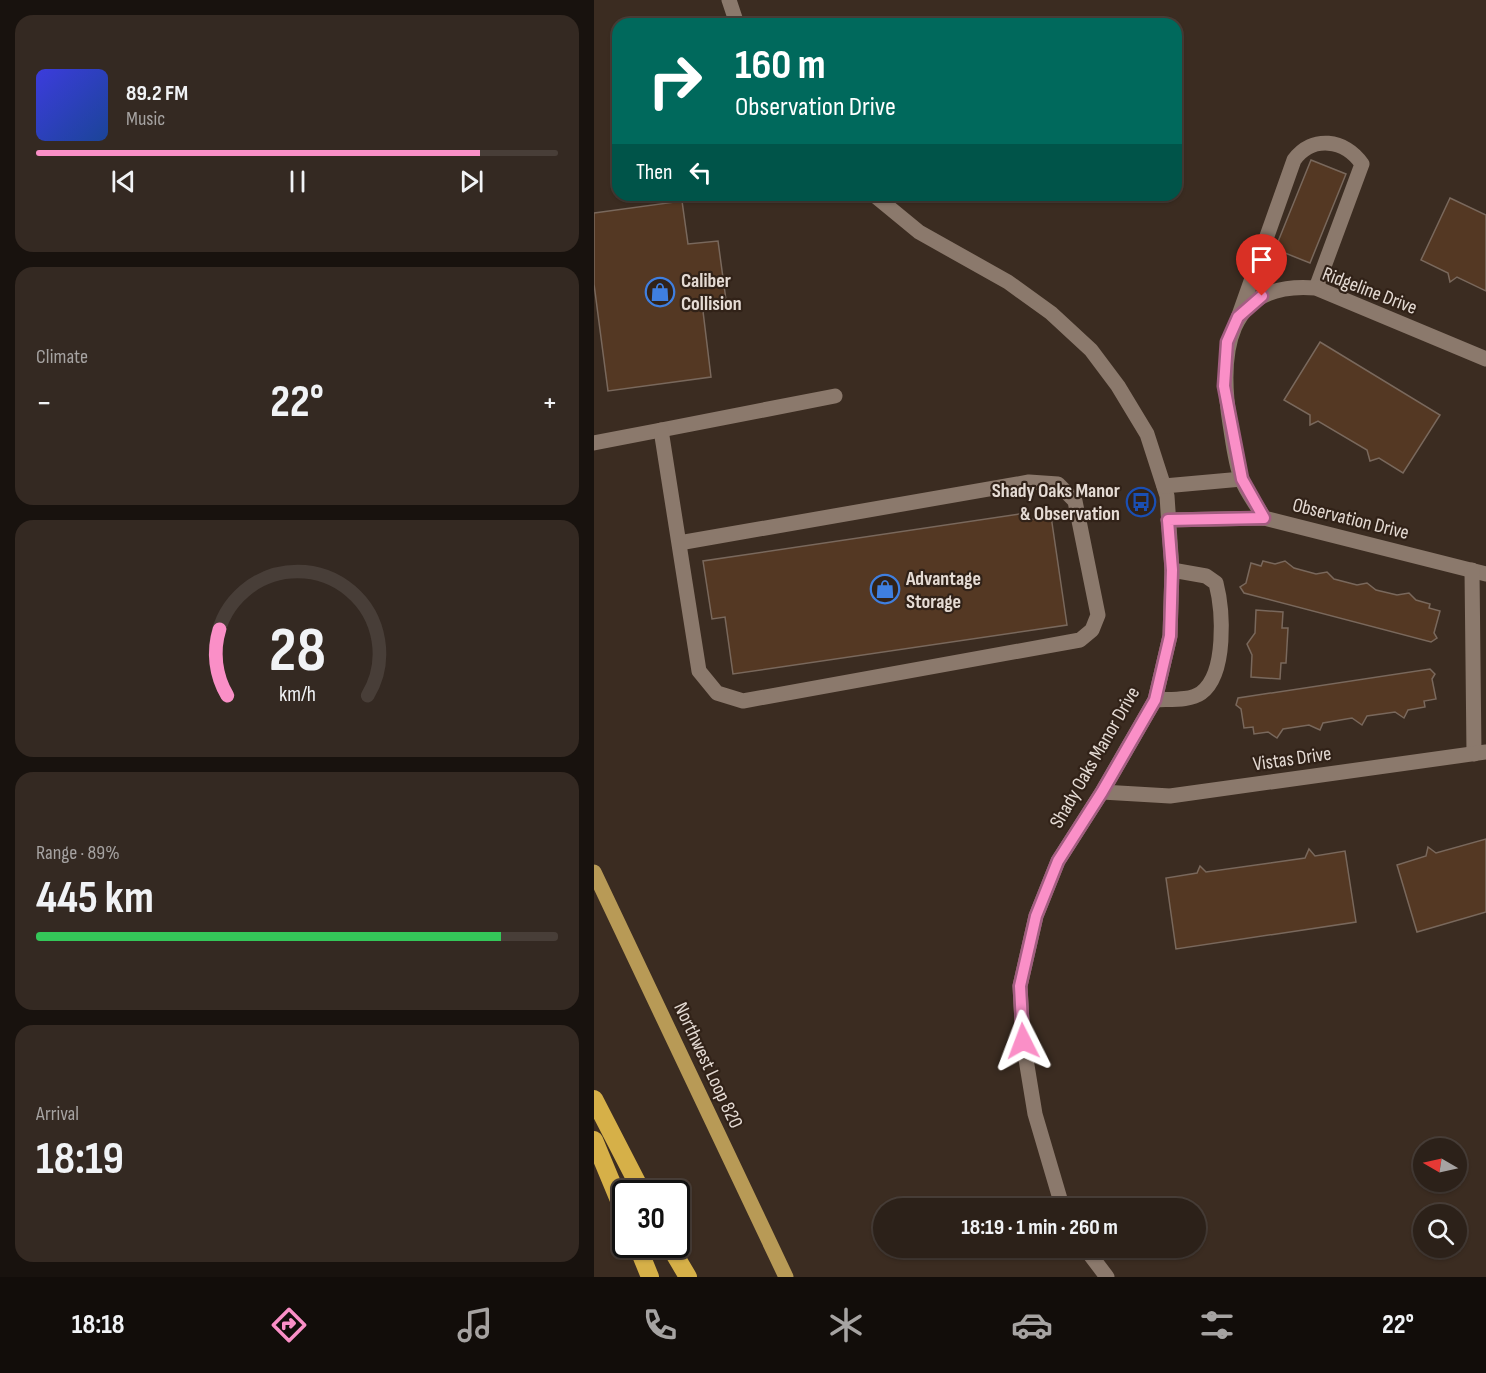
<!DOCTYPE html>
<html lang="en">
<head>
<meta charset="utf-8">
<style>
  body { margin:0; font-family:"Sofia Sans Condensed",sans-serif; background:#342922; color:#f1f3f6; height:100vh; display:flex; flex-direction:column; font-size:22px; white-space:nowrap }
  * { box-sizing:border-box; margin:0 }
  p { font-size:20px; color:#a6a3a2 }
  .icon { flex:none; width:33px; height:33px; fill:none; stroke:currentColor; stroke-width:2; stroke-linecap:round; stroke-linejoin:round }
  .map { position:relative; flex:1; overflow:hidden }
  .drawer { display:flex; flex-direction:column; gap:15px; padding:15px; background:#18120e; width:594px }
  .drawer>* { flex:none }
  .hud { position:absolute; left:18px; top:18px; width:570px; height:183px; border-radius:18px; box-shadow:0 2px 4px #0004,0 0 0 2px #483e38; background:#00695c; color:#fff; overflow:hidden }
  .needle { width:39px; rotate:279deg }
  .buttons { position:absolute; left:819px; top:1138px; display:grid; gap:12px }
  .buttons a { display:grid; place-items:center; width:54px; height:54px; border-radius:50%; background:#2c2119; box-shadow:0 2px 4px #0004,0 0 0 2px #483e38; font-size:30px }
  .speed { position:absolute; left:18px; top:1180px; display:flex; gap:12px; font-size:30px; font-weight:700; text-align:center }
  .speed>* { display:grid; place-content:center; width:78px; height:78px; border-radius:50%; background:#2c2119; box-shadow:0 2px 4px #0004,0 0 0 2px #483e38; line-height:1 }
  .speed .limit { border:3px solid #111; border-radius:9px; background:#fff; color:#111 }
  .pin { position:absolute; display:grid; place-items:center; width:51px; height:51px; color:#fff; margin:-62px -26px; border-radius:50% 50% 50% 0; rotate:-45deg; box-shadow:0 0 6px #0007 }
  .pin .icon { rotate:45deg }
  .me { position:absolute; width:66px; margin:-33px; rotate:357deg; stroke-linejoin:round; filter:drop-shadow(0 0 4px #0008) }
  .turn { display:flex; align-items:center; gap:21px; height:126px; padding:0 24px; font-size:27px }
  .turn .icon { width:78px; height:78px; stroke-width:2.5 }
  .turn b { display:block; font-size:42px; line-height:51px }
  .then { display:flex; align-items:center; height:57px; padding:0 24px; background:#0003; gap:12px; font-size:22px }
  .big { font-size:45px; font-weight:700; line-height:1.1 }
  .drawer .widget { flex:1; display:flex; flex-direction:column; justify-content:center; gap:9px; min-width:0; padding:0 21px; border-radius:18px; background:#342922 }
  .drawer .dial { align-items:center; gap:0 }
  .dial svg { height:156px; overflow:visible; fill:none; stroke:#483e38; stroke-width:7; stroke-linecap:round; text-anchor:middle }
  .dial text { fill:#f1f3f6; stroke:none }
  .song { display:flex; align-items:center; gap:18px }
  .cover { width:72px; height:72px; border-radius:9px; background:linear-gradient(135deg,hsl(240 70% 55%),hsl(220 70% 35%)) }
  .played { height:6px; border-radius:3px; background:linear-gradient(90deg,#fa8fc7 85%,#483e38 85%) }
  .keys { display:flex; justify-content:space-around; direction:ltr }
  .heat { display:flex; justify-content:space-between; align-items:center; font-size:33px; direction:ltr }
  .charge { height:9px; border-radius:4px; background:linear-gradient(90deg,#34c759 89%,#483e38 0) }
  .trip { position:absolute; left:279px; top:1198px; width:333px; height:60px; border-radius:30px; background:#2c2119; box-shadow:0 2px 4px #0004,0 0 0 2px #483e38; font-weight:700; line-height:60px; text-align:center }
  .tab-bar { display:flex; height:96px; justify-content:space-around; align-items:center; background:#120d0a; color:#a6a3a2 }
  .tab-bar .icon { width:42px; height:42px }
  .tab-bar .current { color:#fa8fc7 }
  .tab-bar b { font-size:27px; color:#f1f3f6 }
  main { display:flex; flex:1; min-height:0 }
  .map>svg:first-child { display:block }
  .building { fill:#543823; stroke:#79685c; stroke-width:1.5 }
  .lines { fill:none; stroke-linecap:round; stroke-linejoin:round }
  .minor { stroke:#8b796c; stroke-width:15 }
  .major { stroke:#b89a56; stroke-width:15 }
  .highway { stroke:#d6b048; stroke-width:18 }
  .route-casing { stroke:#a25d81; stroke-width:15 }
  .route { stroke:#fa8fc7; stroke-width:10 }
  .labels { text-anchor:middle; stroke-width:4.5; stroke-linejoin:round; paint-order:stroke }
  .poi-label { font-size:20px; font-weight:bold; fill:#e5dbd4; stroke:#312218; text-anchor:start }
  .street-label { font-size:20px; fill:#e5dbd4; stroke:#312218 }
</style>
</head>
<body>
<main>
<section class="drawer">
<div class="widget">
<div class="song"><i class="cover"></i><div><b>89.2 FM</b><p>Music</p></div></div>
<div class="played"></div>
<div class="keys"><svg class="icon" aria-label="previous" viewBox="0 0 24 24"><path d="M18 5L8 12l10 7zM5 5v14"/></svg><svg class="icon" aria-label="pause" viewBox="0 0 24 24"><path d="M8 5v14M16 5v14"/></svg><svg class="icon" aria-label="next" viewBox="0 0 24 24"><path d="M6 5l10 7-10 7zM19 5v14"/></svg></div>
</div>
<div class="widget"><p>Climate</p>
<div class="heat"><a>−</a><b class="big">22°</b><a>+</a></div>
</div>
<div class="widget dial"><svg viewBox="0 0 100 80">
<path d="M14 69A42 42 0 1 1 86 69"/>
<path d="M14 69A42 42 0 0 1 10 35" stroke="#fa8fc7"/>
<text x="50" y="56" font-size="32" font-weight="700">28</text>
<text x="50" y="72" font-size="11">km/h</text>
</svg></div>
<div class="widget"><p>Range · 89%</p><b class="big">445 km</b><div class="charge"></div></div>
<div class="widget"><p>Arrival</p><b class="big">18:19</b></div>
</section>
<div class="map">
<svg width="892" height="1277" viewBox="0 0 892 1277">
  <rect width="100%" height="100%" fill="#3b2c21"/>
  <!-- building -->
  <g class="building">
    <path d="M717 160 752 174 716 263 681 249Z"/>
    <path d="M856 198 892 215V291L863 277 856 282 854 273 827 260Z"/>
    <path d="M88 201 94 244 124 241 132 300 108 303 117 377 14 391 0 284V213Z"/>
    <path d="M726 342 846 415 809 473 785 458 776 461 773 450 724 421 716 425V415L690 400Z"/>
    <path d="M432 513 434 520 457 516 473 625 139 674 131 617 118 619 109 561Z"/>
    <path d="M669 561 681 564 691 561 700 568 722 574 733 572 740 579 763 585 773 583 782 590 803 595 815 593 822 600 836 604 835 608 846 611 840 633 843 638 837 642 650 593 646 587 652 583 657 563 667 566Z"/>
    <path d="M662 610 689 612 688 628H694L692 663H687L686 679 657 677 658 655 653 644 661 633Z"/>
    <path d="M836 669 841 674 838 679 842 699 830 701 831 707 814 710 810 718 801 712 773 716 768 725 758 718 729 723 726 730 715 725 689 729 683 738 674 732 660 734 659 727 650 728 647 709 642 705 644 698Z"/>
    <path d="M892 839V912L823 932 803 865 832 856 834 847 842 853Z"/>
    <path d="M715 849 721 856 751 851 762 922 582 949 572 878 603 873 606 866 612 872 711 858Z"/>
  </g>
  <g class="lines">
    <!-- minor -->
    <g class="minor">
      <path d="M135 0 143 24"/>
      <path d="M280 195 325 232 414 282 457 313 497 350 524 386 553 434 573 496 578 570 576 636 561 700 508 792 464 861 442 916 426 986 429 1041 441 1114 469 1209"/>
      <path d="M645 315 700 160C718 135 751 139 768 164L722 288"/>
      <path d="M67 430 241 396"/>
      <path d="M0 443 67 430 105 671 123 693 149 701 486 640 498 630 504 615 481 501 464 484 435 482 85 543"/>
      <path d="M570 486 648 479"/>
      <path d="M670 518C663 505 652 492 647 478 641 461 639 442 636 424 625 355 631 280 722 288L892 359"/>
      <path d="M574 520 670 518 892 574"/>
      <path d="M878 570 880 754"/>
      <path d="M561 700C575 699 596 701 607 693 633 674 629 610 622 583L612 576 578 570"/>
      <path d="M508 792 576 796 892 752"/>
      <path d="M491 1248 513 1277"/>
    </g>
    <!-- major -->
    <path class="major" d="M0 872 192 1277"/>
    <!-- highway -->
    <g class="highway">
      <path d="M0 1099 49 1194"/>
      <path d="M0 1140 32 1217"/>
      <path d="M43 1245 56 1277"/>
      <path d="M75 1245 94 1277"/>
    </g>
  </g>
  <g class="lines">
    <!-- route casing -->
    <g class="route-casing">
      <path id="route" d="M429 1041 426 986 442 916 464 861 508 792 561 700 576 636 578 570 574 520 670 518 648 479 630 386 633 342 644 317 668 296"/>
    </g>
    <!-- route -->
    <use href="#route" class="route"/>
  </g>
  <!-- icons -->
  <defs>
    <g id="shop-ring" transform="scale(1.5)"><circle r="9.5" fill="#312218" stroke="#3f7fe0" stroke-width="1.5"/><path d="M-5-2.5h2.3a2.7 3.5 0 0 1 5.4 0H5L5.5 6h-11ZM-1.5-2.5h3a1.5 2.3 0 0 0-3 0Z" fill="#3f7fe0"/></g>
    <g id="bus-ring" transform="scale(1.5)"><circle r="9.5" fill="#312218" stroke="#1a4fb4" stroke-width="1.5"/><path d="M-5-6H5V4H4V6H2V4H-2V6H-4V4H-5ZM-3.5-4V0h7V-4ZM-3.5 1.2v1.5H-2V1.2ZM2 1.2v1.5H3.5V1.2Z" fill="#1a4fb4"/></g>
  </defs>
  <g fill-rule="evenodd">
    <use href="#shop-ring" x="66" y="292"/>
    <use href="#bus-ring" x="547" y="502"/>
    <use href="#shop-ring" x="291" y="589"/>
  </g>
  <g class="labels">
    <!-- poi labels -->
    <g class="poi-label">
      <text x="87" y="287">Caliber<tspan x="87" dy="23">Collision</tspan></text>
      <text x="526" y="497" text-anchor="end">Shady Oaks Manor<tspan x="526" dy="23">&amp; Observation</tspan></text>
      <text x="312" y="585">Advantage<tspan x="312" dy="23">Storage</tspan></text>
    </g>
    <!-- street labels -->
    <g class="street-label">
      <text transform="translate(776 290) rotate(21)" y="7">Ridgeline Drive</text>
      <text transform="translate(757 518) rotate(14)" y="7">Observation Drive</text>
      <text transform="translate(500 757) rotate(-60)" y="7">Shady Oaks Manor Drive</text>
      <text transform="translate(698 758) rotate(-8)" y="7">Vistas Drive</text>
      <text transform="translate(115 1065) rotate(65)" y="7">Northwest Loop 820</text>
    </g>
  </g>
</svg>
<div class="buttons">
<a><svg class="needle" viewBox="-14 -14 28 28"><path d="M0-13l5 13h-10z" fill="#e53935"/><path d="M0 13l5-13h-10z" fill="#a6a3a2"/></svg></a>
<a><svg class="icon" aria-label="search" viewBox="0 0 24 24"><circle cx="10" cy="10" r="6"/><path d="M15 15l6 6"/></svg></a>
</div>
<div class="speed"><div class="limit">30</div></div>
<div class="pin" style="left:668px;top:296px;background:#d93025"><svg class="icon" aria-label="arrive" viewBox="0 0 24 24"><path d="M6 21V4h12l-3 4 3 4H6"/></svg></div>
<svg class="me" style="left:429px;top:1041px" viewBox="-20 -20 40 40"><path d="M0-17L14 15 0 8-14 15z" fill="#fa8fc7" stroke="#fff" stroke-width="4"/></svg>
<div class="trip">18:19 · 1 min · 260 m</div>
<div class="hud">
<div class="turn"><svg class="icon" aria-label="right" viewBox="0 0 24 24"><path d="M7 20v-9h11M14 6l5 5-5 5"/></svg><div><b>160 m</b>Observation Drive</div></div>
<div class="then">Then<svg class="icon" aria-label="left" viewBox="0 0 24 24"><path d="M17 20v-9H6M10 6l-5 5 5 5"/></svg></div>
</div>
</div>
</main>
<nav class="tab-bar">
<b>18:18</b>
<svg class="icon current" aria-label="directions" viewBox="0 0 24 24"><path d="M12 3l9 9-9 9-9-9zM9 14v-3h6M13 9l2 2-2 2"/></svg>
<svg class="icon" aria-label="music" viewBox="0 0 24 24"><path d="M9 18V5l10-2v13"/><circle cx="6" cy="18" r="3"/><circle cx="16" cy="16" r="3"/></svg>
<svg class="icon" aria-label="phone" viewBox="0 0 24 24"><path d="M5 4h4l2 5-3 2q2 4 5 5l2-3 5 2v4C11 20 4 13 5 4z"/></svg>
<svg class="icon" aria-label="climate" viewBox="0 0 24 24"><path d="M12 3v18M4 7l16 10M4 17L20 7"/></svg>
<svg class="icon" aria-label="car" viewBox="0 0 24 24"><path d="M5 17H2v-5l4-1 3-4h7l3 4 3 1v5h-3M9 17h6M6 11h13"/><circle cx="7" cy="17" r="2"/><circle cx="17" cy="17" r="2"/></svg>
<svg class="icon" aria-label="filters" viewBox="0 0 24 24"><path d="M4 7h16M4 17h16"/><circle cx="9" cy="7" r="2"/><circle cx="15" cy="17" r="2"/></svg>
<b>22°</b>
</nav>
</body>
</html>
